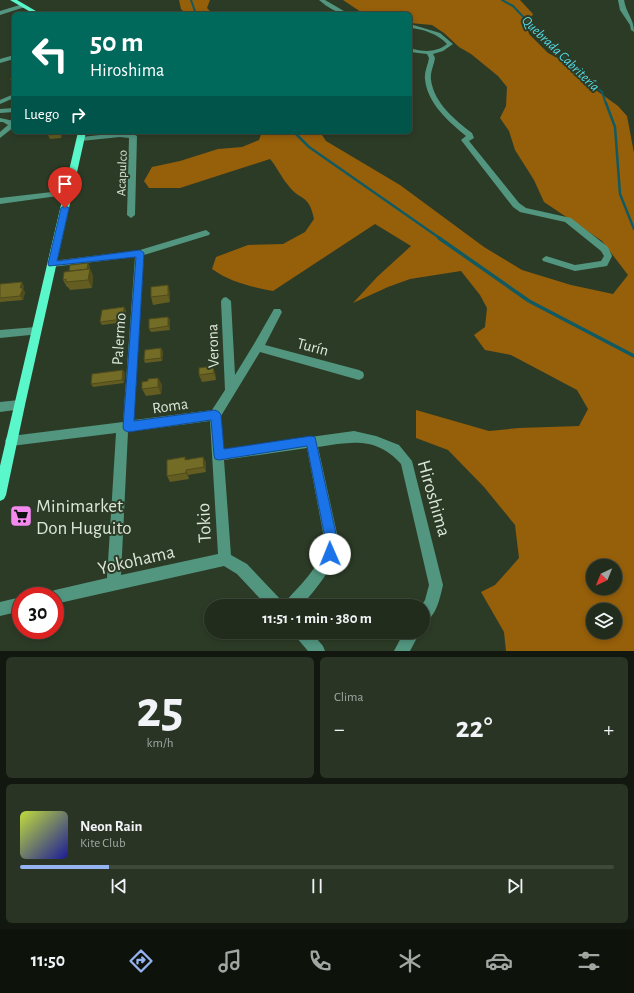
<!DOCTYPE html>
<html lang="es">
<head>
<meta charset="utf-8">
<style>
  body { margin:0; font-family:"Alegreya Sans",sans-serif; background:#293425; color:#f1f3f6; height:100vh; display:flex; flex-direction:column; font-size:15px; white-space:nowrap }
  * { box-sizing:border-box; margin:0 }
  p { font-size:13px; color:#a2a7a3 }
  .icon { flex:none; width:22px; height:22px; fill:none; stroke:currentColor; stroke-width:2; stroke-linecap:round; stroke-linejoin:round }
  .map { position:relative; height:651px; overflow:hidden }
  .panel { display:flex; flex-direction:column; gap:6px; padding:6px; background:#12180f; flex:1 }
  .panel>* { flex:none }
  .hud { position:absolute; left:12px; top:12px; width:400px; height:122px; border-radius:6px; box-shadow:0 2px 6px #0003,0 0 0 1px #3e483b; background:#00695c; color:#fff; overflow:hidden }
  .needle { width:26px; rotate:223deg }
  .tools { position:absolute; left:586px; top:559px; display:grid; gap:8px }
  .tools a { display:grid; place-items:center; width:36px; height:36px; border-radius:50%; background:#212c1c; box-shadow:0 2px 6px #0003,0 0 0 1px #3e483b; font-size:20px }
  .speed { position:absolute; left:12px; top:587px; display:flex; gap:8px; font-size:20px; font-weight:700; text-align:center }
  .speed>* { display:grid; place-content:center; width:52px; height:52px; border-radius:50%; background:#212c1c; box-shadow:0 2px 6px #0003,0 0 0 1px #3e483b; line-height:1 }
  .speed .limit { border:6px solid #d22; background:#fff; color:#111 }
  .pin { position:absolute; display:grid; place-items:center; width:34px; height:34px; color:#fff; margin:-41px -17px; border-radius:50% 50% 50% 0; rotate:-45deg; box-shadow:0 0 4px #0007 }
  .pin .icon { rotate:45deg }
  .me { position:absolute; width:44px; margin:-22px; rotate:359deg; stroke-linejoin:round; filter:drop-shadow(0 0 3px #0008) }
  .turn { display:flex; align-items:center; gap:14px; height:84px; padding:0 12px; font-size:18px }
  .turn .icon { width:52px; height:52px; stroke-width:2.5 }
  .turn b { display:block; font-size:28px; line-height:34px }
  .then { display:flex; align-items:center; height:38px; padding:0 12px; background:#0003; gap:8px; font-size:15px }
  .big { font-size:30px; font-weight:700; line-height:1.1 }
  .panel .tile { flex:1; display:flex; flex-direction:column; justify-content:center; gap:6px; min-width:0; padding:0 14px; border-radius:6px; background:#293425 }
  .panel .dial { align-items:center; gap:0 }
  .dial b { font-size:52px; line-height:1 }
  .song { display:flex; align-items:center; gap:12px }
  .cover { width:48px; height:48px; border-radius:6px; background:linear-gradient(135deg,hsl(70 70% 55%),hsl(240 70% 35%)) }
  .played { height:4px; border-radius:2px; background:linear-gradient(90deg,#95b2f1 15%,#3e483b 15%) }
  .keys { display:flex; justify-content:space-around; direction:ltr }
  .heat { display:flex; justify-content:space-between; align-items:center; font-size:22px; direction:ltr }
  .panel .tiles { flex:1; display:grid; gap:6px; grid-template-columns:1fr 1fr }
  .tile:last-child { grid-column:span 2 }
  .trip { position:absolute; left:204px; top:599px; width:226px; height:40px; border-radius:20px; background:#212c1c; box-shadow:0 2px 6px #0003,0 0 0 1px #3e483b; font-weight:700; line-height:40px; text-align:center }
  .menu { display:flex; height:64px; justify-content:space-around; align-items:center; background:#0d120b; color:#a2a7a3 }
  .menu .icon { width:28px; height:28px }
  .menu .active { color:#95b2f1 }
  .menu b { font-size:18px; color:#f1f3f6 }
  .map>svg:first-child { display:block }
  .forest { fill:#965f0a; fill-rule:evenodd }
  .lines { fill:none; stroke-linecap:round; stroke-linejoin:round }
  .stream-far2 { stroke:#115a61; stroke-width:2 }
  .stream-far1 { stroke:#115a61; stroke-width:2.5 }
  .stream { stroke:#115a61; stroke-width:3.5 }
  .minor { fill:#529680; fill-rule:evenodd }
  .major { fill:#59f7ca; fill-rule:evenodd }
  .wall { fill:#635d22 }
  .shaded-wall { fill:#504c1b }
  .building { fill:#736c27; stroke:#504c1b }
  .route { fill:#1a73e8; stroke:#114b97 }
  .labels { text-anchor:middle; stroke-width:4; stroke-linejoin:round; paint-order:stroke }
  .far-street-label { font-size:13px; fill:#dbe5d8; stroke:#2c3b26 }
  .far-water-label { font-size:14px; font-style:italic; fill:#55d7e4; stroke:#2c3b26 }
  .street-label { font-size:16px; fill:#dbe5d8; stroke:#2c3b26 }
  .near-street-label { font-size:19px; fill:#dbe5d8; stroke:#2c3b26 }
  .near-poi-label { font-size:19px; fill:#dbe5d8; stroke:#2c3b26; text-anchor:start }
</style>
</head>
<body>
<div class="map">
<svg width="634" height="651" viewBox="0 0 634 651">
  <rect width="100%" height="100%" fill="#2c3b26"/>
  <!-- forest -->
  <g class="forest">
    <path d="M179 0H210L207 8 213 14H186L181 9Z"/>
    <path d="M343 0H520L533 14 527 25 529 34 548 53 561 60 582 80 618 106 627 116 634 153V651H506L504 632 481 592 495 585 519 558 515 525 484 487 448 450 416 438V410L489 431 519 428 579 426 588 409 577 390 511 355 485 350 474 335 485 327 487 308 480 295 461 271 410 279 388 287 353 303 377 277 411 246 375 224 273 291C252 287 230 282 212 269L216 257 248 245 283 244 305 232 314 219C309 193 299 201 288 185 281 177 277 167 270 159L180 188H149L144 181 152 167 180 161 218 149 242 147 259 140 262 132H320L326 141 400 185 484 247 522 270 571 285 613 294 628 275 602 241 544 202 534 180 515 150 509 131 500 118 506 106 507 87 498 76 471 54 459 47 444 33 432 25 410 23V14H364ZM593 566H615V588H593ZM593 610H615V632H593Z"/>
  </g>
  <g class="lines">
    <!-- stream-far2 -->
    <g class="stream-far2">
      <path d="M191 0 196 14"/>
      <path d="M502 0 513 6 548 43 602 92 606 104"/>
    </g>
    <!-- stream-far1 -->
    <g class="stream-far1">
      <path d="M606 103 615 127 620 194 634 229"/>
      <path d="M294 132 309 147 441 239"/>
    </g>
    <!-- stream -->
    <path class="stream" d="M439 238 529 301 634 356"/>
    <!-- minor -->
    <g class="minor">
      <path d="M319 0H325L349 14C338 14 327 7 319 0Z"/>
      <path d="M618 0H624C626 13 634 19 634 32L631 30 630 25 620 10Z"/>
      <path d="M23 4 25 7 0 15V11Z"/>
      <path d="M410 24 440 33 453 44 443 51 433 54 435 58C434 65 430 72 431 80 434 103 455 120 472 133L474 138 469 141 519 203 526 208 571 218 608 247 612 256 607 266 575 271 543 261 542 259 546 256 575 265 601 261 604 256 601 251 565 222 520 212 513 207 461 140 466 136C449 122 427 103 425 79 424 72 428 65 429 58L427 54 410 52V48C423 52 436 53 447 44 438 34 423 29 410 28Z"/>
      <path d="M14 55V59L0 63V59Z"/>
      <path d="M14 94V98L0 104V100Z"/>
      <path d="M14 108V112L0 113V109Z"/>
      <path d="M0 118 14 121V127L0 138V132L8 125 3 122H0Z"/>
      <path d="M120 133 133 134 137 136 135 215 131 218 127 215 129 138 120 137 81 141 77 139 81 137Z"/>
      <path d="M69 190H72V194L0 204V198Z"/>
      <path d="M206 230 210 233 209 235 144 255 134 420 212 410 225 390 221 301 223 298 226 297 231 301 235 375 254 344 274 309H280L282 312 265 345 359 370 363 372 364 375 363 378 359 380 260 352 221 416 223 449 354 431 376 436 399 445 412 461 443 585C440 598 436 618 423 623V606H421L425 600 429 585 401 464C376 436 351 442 318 447L339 543C333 569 318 587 301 606H267L237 574 224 566 55 604V596H48L50 592 55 590 107 578 116 433 11 446 7 445 5 441 7 437 11 436 123 422 135 257 52 267 47 264 52 261 140 250ZM210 421 218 554 121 575 128 432ZM307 448 325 543C320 567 302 583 286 601L284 606 282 601 247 564 231 555 224 460Z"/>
      <path d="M36 327 40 328 41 331 40 334 0 338V330Z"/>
      <path d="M19 400 23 401 25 405 23 409 0 412V402Z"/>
      <path d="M21 597V611L0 616V602Z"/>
      <path d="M294 632H311L323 646 325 651H308L296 637Z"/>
      <path d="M404 632H420L410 651H394Z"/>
    </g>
    <!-- major -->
    <g class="major">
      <path d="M10 0H17L41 14H34Z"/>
      <path d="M78 132H86L25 405 6 495 4 499 0 501V466Z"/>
    </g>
  </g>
  <!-- wall -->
  <g class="wall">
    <path d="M14 78V87L10 79Z"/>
    <path d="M49 132H63L61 138 50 139 48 135Z"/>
    <path d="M88 263 90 267V269L93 276 92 288 70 290 68 287H67L63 280Z"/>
    <path d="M0 284 24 286 23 289 25 292 23 300 0 302Z"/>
    <path d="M170 292V302L153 305 151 297Z"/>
    <path d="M124 307 126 311 125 322 102 325 100 322Z"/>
    <path d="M168 317 170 320V330L151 332 149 329Z"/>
    <path d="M163 351 162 361 145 363 144 360Z"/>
    <path d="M125 373 124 383 93 387 91 384Z"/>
    <path d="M215 373 216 380 202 382 199 375Z"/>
    <path d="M158 378 162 385 161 394 146 396 142 389 148 381Z"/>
    <path d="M203 457 206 463V472L188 475 189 479 170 482 167 476 187 460Z"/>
    <path d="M26 630H51L33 633 26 631Z"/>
  </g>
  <!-- shaded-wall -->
  <g class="shaded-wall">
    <path d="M60 132H63L61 138 60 134Z"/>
    <path d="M88 263 90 267V269L93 276 92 288 88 280 87 271Z"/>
    <path d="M22 282 24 286 23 289 25 292 23 300 20 296V288Z"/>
    <path d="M168 285 170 292V302L168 295Z"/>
    <path d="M124 307 126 311 125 322 123 319Z"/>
    <path d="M168 317 170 320V330L168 326Z"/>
    <path d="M161 348 163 351 162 361 161 358Z"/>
    <path d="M213 366 215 373 216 380 214 373Z"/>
    <path d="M123 370 125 373 124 383 122 380Z"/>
    <path d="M158 378 162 385 161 394 158 387Z"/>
    <path d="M203 457 206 463V472L204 467Z"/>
    <path d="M186 470 188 475 189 479 186 473Z"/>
  </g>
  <!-- building -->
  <g class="building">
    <path d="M14 78V82L10 79Z"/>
    <path d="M49 132H60V134L48 135Z"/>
    <path d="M88 263 87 269 69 271 70 265Z"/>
    <path d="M90 269 88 280 66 282V279L63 280 64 272Z"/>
    <path d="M22 282 20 288H23L20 296 0 298V284Z"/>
    <path d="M168 285V295L151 297V287Z"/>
    <path d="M124 307 123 319 100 322 102 310Z"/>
    <path d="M168 317V326L149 329V319Z"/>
    <path d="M161 348V358L144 360 145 350Z"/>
    <path d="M213 366 214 373 199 375V368Z"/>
    <path d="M123 370 122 380 91 384 92 374Z"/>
    <path d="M158 378V387L142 389V382L148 381V379Z"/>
    <path d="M185 457V460L203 457 204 467 186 470V473L167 476V460Z"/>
  </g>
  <!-- route -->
  <path class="route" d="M65 205 69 208 57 261 140 250 144 253 134 421 215 410 219 412 221 415 224 449 311 436 315 437 338 543 335 558 330 560 326 558 324 554 326 543 307 446 219 460 215 459 214 455 211 420 128 432 124 430 123 427 136 257 49 266 48 264 61 208Z"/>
  <!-- icons -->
  <defs>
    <g id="supermarket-square" transform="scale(1.15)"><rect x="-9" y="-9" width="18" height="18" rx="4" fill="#f589ef" stroke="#2c3b26"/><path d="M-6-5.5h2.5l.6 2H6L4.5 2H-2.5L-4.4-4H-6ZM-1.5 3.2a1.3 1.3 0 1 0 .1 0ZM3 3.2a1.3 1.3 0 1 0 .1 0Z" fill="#111"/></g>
  </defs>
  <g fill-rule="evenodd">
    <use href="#supermarket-square" x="21" y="516"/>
  </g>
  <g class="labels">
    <!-- far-street labels -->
    <g class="far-street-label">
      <text transform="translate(121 173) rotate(-88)" y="5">Acapulco</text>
    </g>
    <!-- far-water labels -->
    <g class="far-water-label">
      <text transform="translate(561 53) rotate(44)" y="5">Quebrada Cabritería</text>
    </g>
    <!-- street labels -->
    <g class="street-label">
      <text transform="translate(118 339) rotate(-86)" y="6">Palermo</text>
      <text transform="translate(212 346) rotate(-92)" y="6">Verona</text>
      <text transform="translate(313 346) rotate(15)" y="6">Turín</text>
      <text transform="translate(170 405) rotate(-8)" y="6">Roma</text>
    </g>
    <!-- near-street labels -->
    <g class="near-street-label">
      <text transform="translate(435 498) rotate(74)" y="7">Hiroshima</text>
      <text transform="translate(203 523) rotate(-93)" y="7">Tokio</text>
      <text transform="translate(136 559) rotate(-13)" y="7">Yokohama</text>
    </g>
    <!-- near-poi labels -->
    <g class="near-poi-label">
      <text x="36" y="512">Minimarket<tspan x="36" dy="22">Don Huguito</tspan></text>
    </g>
  </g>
</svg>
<div class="tools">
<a><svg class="needle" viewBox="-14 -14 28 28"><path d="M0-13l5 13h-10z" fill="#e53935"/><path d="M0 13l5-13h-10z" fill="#a2a7a3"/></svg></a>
<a><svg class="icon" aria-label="layers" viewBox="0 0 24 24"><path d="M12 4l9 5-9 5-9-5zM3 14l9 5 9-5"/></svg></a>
</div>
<div class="speed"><div class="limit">30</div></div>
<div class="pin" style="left:65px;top:208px;background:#d93025"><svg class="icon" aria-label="arrive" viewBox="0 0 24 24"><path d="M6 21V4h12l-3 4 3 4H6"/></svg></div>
<svg class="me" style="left:330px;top:554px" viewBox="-20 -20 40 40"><circle r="19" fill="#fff"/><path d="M0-13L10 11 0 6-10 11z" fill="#1a73e8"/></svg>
<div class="trip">11:51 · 1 min · 380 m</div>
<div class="hud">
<div class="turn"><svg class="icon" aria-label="left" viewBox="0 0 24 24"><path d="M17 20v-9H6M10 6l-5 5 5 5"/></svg><div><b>50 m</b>Hiroshima</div></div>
<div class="then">Luego<svg class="icon" aria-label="right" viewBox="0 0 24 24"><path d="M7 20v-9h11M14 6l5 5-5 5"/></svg></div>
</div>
</div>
<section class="panel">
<div class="tiles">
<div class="tile dial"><b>25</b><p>km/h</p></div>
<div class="tile"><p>Clima</p>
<div class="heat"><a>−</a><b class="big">22°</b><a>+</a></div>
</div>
<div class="tile">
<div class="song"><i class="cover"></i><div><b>Neon Rain</b><p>Kite Club</p></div></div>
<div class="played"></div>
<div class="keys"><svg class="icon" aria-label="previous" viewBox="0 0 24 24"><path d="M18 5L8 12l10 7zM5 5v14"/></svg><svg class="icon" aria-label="pause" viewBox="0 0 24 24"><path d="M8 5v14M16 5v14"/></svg><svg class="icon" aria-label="next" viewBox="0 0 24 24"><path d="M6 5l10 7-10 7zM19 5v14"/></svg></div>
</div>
</div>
</section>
<nav class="menu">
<b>11:50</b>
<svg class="icon active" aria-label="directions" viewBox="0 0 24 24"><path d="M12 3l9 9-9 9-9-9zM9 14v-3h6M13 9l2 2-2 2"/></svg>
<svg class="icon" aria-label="music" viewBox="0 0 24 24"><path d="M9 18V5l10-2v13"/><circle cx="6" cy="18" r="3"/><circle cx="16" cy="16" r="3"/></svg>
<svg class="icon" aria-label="phone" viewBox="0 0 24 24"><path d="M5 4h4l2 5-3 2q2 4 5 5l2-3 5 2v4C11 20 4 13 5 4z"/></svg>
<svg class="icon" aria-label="climate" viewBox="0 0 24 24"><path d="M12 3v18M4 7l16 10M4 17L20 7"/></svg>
<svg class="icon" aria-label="car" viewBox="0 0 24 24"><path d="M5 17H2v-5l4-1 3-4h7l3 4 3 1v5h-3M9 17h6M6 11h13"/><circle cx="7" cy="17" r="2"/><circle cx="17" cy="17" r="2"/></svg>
<svg class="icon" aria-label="filters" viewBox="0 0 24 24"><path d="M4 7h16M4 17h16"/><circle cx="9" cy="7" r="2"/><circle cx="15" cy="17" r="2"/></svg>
</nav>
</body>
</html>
